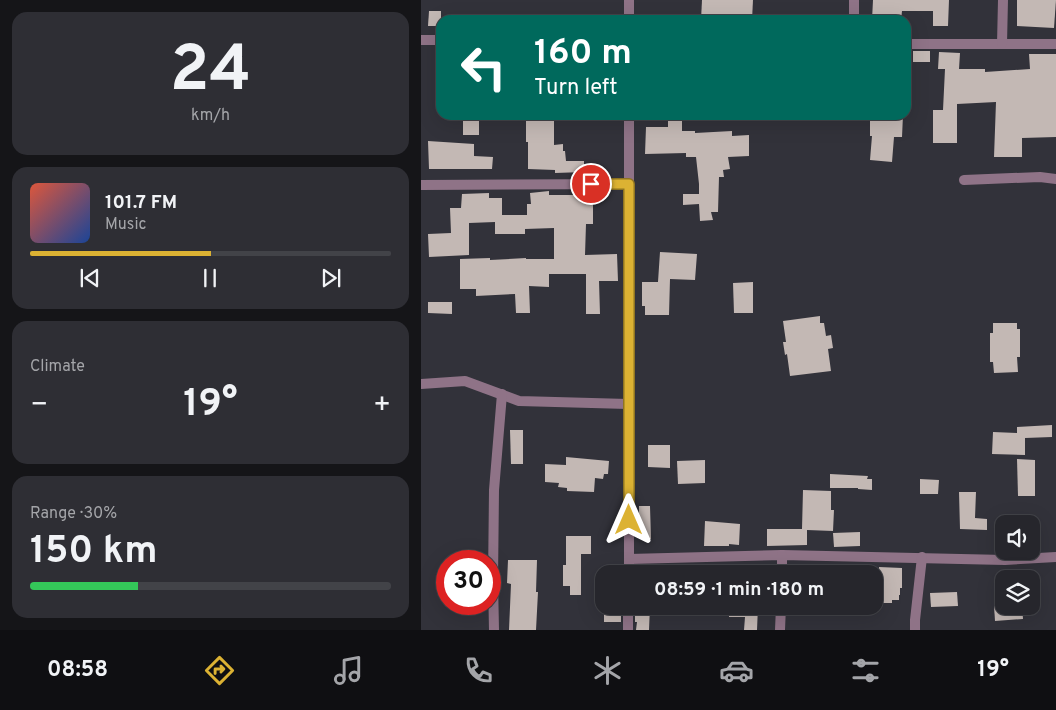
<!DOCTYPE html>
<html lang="en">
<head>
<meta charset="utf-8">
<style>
  body { margin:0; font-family:Overpass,sans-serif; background:#2e2e34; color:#f1f3f6; height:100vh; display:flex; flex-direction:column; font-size:19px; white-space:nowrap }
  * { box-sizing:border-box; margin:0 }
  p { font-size:16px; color:#a4a5a9 }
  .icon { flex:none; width:28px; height:28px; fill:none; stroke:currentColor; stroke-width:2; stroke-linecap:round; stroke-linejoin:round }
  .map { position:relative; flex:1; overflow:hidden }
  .side { display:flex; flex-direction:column; gap:12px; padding:12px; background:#151518; width:421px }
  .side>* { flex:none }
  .banner { position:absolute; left:15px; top:15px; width:475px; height:105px; border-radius:15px; box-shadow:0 5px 20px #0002,0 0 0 1px #424348; background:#00695c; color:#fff; overflow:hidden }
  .fabs { position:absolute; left:574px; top:515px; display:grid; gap:10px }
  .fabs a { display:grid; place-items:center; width:45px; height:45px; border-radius:10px; background:#26262c; box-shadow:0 5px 20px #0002,0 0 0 1px #424348; font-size:25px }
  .speed { position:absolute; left:15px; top:550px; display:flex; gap:10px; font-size:25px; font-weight:700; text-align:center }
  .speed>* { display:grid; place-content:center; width:65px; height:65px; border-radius:50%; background:#26262c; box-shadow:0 5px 20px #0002,0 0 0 1px #424348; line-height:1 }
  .speed .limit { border:8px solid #d22; background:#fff; color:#111 }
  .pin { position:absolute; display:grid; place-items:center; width:42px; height:42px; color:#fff; margin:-21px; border:2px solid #fff; border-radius:50%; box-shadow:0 1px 5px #0007 }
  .me { position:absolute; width:55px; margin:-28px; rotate:0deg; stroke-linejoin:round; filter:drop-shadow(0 0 4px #0008) }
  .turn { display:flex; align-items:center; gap:18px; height:105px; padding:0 15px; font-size:22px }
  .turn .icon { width:65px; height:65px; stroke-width:2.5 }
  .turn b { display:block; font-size:35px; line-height:42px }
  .big { font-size:38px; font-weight:700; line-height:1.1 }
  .side .widget { flex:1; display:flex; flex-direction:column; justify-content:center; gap:8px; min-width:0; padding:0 18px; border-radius:15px; background:#2e2e34 }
  .side .dial { align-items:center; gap:0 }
  .dial b { font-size:65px; line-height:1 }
  .song { display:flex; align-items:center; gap:15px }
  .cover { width:60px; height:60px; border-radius:8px; background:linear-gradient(135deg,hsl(10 70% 55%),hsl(220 70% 35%)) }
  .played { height:5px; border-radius:2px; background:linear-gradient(90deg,#dcb233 50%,#424348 50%) }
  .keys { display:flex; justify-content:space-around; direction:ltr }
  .heat { display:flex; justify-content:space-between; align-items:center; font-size:28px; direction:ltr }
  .charge { height:8px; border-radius:4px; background:linear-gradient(90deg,#34c759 30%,#424348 0) }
  .trip { position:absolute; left:174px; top:565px; width:288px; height:50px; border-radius:15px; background:#26262c; box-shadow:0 5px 20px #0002,0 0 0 1px #424348; font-weight:700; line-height:50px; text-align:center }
  .tab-bar { display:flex; height:80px; justify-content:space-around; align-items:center; background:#0f0f12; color:#a4a5a9 }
  .tab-bar .icon { width:35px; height:35px }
  .tab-bar .selected { color:#dcb233 }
  .tab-bar b { font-size:22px; color:#f1f3f6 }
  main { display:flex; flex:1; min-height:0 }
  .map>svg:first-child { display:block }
  .building { fill:#c3b8b4 }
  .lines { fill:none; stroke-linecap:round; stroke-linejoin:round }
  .street { stroke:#8f7387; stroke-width:10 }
  .route-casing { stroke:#8f7421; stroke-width:12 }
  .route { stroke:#dcb233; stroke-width:9 }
</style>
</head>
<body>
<main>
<section class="side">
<div class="widget dial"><b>24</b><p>km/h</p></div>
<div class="widget">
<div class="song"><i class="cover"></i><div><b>101.7 FM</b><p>Music</p></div></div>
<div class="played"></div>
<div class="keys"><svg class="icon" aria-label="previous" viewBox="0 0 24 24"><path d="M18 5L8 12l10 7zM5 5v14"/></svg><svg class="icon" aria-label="pause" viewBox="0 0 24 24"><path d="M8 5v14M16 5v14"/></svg><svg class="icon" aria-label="next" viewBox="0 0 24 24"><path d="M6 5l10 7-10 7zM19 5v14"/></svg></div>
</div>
<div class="widget"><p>Climate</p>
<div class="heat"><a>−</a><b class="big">19°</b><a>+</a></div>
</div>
<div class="widget"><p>Range · 30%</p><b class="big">150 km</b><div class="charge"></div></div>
</section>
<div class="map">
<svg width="635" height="630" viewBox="0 0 635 630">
  <rect width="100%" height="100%" fill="#32323a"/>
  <!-- building -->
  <g class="building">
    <path d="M281 0H332L331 20H280Z"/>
    <path d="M452 0H528L527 26H512V11H481L480 20H451Z"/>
    <path d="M596 0H635L633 28 596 26Z"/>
    <path d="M8 11H20V26H7Z"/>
    <rect x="492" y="51" width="17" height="11"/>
    <path d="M518 52 539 53 538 69H564V72L609 69 608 54H635V137L601 138V157H573L575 102 536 104V143H512V110H522L524 69H517Z"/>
    <rect x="42" y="115" width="16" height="20"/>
    <path d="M105 115H133V145L142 144V151H144L145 161H163V172L134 173V170L107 169V142H105Z"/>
    <path d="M247 115H261V131H274V133L311 131V136L328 135V156L307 157 309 169 302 170 303 177H298L297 212H290L292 220 279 221 278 204 262 205V194H278V184L275 157H265V153L224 154 225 127H247Z"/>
    <path d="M449 115H482L481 137H473L471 162 449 160 451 136H449Z"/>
    <path d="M7 141 53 144V156L72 157 71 169H8Z"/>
    <path d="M128 191V195H154V197H172V224H165L164 255 196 254 197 281H178L179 314H165V274H128V287L108 286 109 313H95L94 294 55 296V289H39V259L69 258V260L105 258V259H133V228L104 229V234H74V222L48 223V255L8 257 7 234 30 233 29 208H40L41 194 68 193V198H81V215H106V204H110L109 193Z"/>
    <path d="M239 252 276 254 274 280 249 279 248 315H224V306H221V282H237Z"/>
    <path d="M332 282V313H313L312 283Z"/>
    <path d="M7 302H31V314L7 313Z"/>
    <path d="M399 316V323H403L405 336 410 335 412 348 407 349 410 371 369 376 366 354 364 355 362 342H365L362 321Z"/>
    <path d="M572 323H596V329H599V357H596L597 372 573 373 572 362H569V333H572Z"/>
    <path d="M631 425V437L604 438V455L571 454 572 432 596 433V427Z"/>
    <path d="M89 430H102V464H90Z"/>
    <path d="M227 445H249V468L227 467Z"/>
    <path d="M145 457 188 461 187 474H183L182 479 174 478 173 492 146 491V488L137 487 138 483 124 482V464L145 465Z"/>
    <path d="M596 459 614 460V496H597Z"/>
    <path d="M284 460V483L257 484 256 461Z"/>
    <path d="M409 474 447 476 446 479H451V490L437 489V488H409Z"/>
    <path d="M499 479 518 480 517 494H499Z"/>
    <path d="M382 490 410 491V510H413L412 531 386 530V545L346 546V529H381Z"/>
    <path d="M538 492H555L554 518 566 519V530L539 529Z"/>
    <path d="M218 506H229L230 539H218Z"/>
    <path d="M284 521 319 524 318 545 308 544V546H283Z"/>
    <path d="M439 532V546L413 547 412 533Z"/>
    <path d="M145 536H170V554H160V595H149V586H142V565H145Z"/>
    <path d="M87 560H116L115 592H117L115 630H88L90 584 86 583Z"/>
    <path d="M458 567 481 568V588H479V595H478V600H471V603H457Z"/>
    <path d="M536 592 537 606 510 607 509 593Z"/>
    <rect x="183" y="606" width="17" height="16"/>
    <path d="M214 606H229L228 630H215L216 622H214Z"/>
    <path d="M308 606H337L336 630H323L324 617H308Z"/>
    <path d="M573 606H601L602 619 574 621Z"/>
  </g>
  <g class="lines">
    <!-- street -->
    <g class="street">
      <path d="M433 0V20"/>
      <path d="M208 20V0"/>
      <path d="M0 40H20"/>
      <path d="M485 44H635"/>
      <path d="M581 44 582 0"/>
      <path d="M208 115V574"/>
      <path d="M543 180 619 177 635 179"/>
      <path d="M0 185 208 184"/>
      <path d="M0 384 44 381 98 401 207 404"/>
      <path d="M208 559 361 555 584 560 635 557"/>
      <path d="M361 574V555"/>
      <path d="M73 630 72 581 73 490 81 394"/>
      <path d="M207 630V606"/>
      <path d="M359 630 360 606"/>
      <path d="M494 630V620L501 557"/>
    </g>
  </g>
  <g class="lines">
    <!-- route casing -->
    <g class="route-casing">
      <path id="route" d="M170 184H208V520"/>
    </g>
    <!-- route -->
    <use href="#route" class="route"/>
  </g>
</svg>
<div class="fabs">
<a><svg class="icon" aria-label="sound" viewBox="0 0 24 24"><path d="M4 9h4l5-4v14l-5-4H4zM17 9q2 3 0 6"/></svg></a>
<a><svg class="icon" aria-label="layers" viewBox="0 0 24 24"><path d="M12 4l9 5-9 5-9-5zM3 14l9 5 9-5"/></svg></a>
</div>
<div class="speed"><div class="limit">30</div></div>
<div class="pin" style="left:170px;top:184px;background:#d93025"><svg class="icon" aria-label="arrive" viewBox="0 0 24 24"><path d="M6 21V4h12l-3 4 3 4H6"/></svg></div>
<svg class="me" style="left:208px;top:520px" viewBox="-20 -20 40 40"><path d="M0-17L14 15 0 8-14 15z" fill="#dcb233" stroke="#fff" stroke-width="4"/></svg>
<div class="trip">08:59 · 1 min · 180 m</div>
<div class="banner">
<div class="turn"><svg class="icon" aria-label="left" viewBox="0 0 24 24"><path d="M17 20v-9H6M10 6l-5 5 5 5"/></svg><div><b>160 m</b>Turn left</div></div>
</div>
</div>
</main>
<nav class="tab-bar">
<b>08:58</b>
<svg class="icon selected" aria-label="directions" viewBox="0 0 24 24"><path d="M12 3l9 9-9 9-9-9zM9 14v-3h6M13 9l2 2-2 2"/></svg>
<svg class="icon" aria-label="music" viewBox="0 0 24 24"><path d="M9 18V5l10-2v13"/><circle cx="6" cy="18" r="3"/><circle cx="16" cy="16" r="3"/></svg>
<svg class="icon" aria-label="phone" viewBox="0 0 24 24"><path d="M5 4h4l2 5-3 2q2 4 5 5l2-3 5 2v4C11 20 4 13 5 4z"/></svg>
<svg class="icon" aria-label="climate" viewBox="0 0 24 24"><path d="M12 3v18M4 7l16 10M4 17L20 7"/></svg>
<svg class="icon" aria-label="car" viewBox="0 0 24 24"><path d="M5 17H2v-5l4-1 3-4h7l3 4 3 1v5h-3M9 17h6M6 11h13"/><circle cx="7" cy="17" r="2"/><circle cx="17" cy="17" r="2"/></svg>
<svg class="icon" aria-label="filters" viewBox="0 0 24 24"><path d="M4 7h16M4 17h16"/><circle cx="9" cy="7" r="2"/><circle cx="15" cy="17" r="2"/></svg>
<b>19°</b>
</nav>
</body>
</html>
